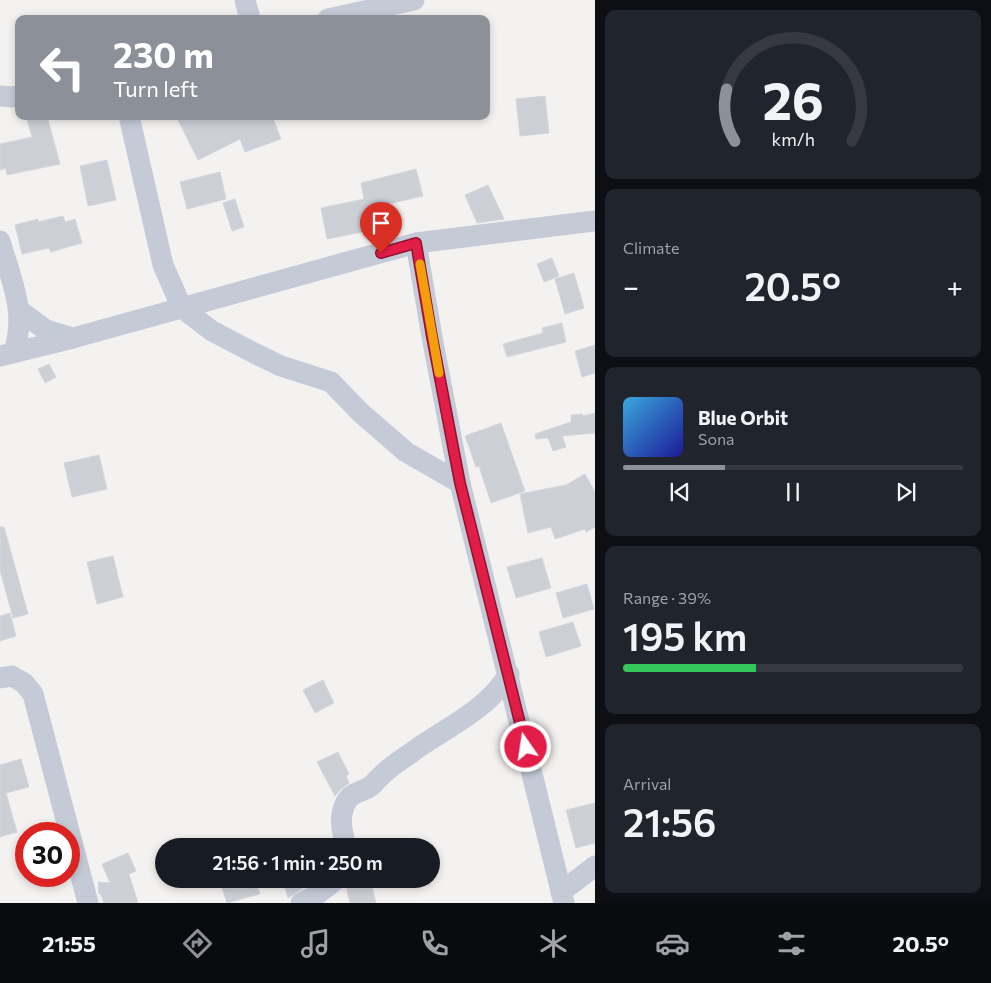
<!DOCTYPE html>
<html lang="en">
<head>
<meta charset="utf-8">
<style>
  body { margin:0; font-family:Commissioner,sans-serif; background:#20242c; color:#f1f3f6; height:100vh; display:flex; flex-direction:column; font-size:19px; white-space:nowrap }
  * { box-sizing:border-box; margin:0 }
  p { font-size:16px; color:#9ea1a6 }
  .icon { flex:none; width:28px; height:28px; fill:none; stroke:currentColor; stroke-width:2; stroke-linecap:round; stroke-linejoin:round }
  .map { position:relative; flex:1; overflow:hidden }
  .panel { display:flex; flex-direction:column; gap:10px; padding:10px; background:#0d0f14; width:396px }
  .panel>* { flex:none }
  .top-card { position:absolute; left:15px; top:15px; width:475px; height:105px; border-radius:10px; box-shadow:0 2px 8px #0003; background:#8c9099; color:#fff; overflow:hidden }
  .speed { position:absolute; left:15px; top:822px; display:flex; gap:10px; font-size:25px; font-weight:700; text-align:center }
  .speed>* { display:grid; place-content:center; width:65px; height:65px; border-radius:50%; background:#171b24; box-shadow:0 2px 8px #0003; line-height:1 }
  .speed .limit { border:8px solid #d22; background:#fff; color:#111 }
  .pin { position:absolute; display:grid; place-items:center; width:42px; height:42px; color:#fff; margin:-51px -21px; border-radius:50% 50% 50% 0; rotate:-45deg; box-shadow:0 0 5px #0007 }
  .pin .icon { rotate:45deg }
  .me { position:absolute; width:55px; margin:-28px; rotate:347deg; stroke-linejoin:round; filter:drop-shadow(0 0 4px #0008) }
  .turn { display:flex; align-items:center; gap:18px; height:105px; padding:0 15px; font-size:22px }
  .turn .icon { width:65px; height:65px; stroke-width:2.5 }
  .turn b { display:block; font-size:35px; line-height:42px }
  .big { font-size:38px; font-weight:600; line-height:1.1 }
  .panel .tile { flex:1; display:flex; flex-direction:column; justify-content:center; gap:8px; min-width:0; padding:0 18px; border-radius:10px; background:#20242c }
  .panel .dial { align-items:center; gap:0 }
  .dial svg { height:130px; overflow:visible; fill:none; stroke:#363941; stroke-width:7; stroke-linecap:round; text-anchor:middle }
  .dial text { fill:#f1f3f6; stroke:none }
  .song { display:flex; align-items:center; gap:15px }
  .cover { width:60px; height:60px; border-radius:8px; background:linear-gradient(135deg,hsl(200 70% 55%),hsl(240 70% 35%)) }
  .played { height:5px; border-radius:2px; background:linear-gradient(90deg,#8c9099 30%,#363941 30%) }
  .keys { display:flex; justify-content:space-around; direction:ltr }
  .heat { display:flex; justify-content:space-between; align-items:center; font-size:28px; direction:ltr }
  .charge { height:8px; border-radius:4px; background:linear-gradient(90deg,#34c759 39%,#363941 0) }
  .trip { position:absolute; left:155px; top:838px; width:285px; height:50px; border-radius:25px; background:#171b24; box-shadow:0 2px 8px #0003; font-weight:600; line-height:50px; text-align:center }
  .menu { display:flex; height:80px; justify-content:space-around; align-items:center; background:#090b0e; color:#9ea1a6 }
  .menu .icon { width:35px; height:35px }
  .menu .on { color:#8c9099 }
  .menu b { font-size:22px; color:#f1f3f6 }
  main { display:flex; flex:1; min-height:0 }
  .map>svg:first-child { display:block }
  .building { fill:#cdcfd7; stroke:#d5d6dd }
  .lines { fill:none; stroke-linecap:round; stroke-linejoin:round }
  .minor { stroke:#c4cbd7; stroke-width:21 }
  .route-casing { stroke:#92132f; stroke-width:12 }
  .route { stroke:#e11d48; stroke-width:9 }
  .slow { stroke:#f59e0b; stroke-width:9 }
</style>
</head>
<body>
<main>
<div class="map">
<svg width="595" height="903" viewBox="0 0 595 903">
  <rect width="100%" height="100%" fill="#f4f1f1"/>
  <!-- building -->
  <g class="building">
    <path d="M545 96 549 133 520 136 516 99Z"/>
    <path d="M26 116H47L60 164 7 175 6 168 0 170V144L32 137Z"/>
    <path d="M176 116H272L281 139 245 152 240 139 198 160Z"/>
    <path d="M107 160 116 200 88 206 80 166Z"/>
    <path d="M416 169 423 196 367 209 372 230 327 239 321 208 364 199 361 183Z"/>
    <path d="M220 172 226 199 187 209 180 182Z"/>
    <path d="M488 185 504 219 477 223 465 195Z"/>
    <path d="M235 199 244 227 232 231 223 203Z"/>
    <path d="M63 216 65 222 75 219 82 243 51 252 49 248 22 254 15 225 38 219V222Z"/>
    <path d="M552 258 559 276 544 282 537 264Z"/>
    <path d="M574 273 584 308 565 314 555 279Z"/>
    <path d="M562 323 566 342 507 357 503 344 543 333 542 328Z"/>
    <path d="M595 345V373L582 377 575 351Z"/>
    <path d="M49 364 56 377 45 383 38 369Z"/>
    <path d="M595 413V433L562 436 566 447 553 451 548 438 536 439 535 434 571 422V415L582 414 583 416Z"/>
    <path d="M501 423 525 491 491 503 479 466 476 467 465 436Z"/>
    <path d="M99 455 107 489 72 497 64 463Z"/>
    <path d="M585 474 595 492V527L586 532 585 529 555 539 551 527 528 533 520 494 566 485Z"/>
    <path d="M0 527H4L28 614 13 618 0 570Z"/>
    <path d="M113 556 123 597 97 604 87 562Z"/>
    <path d="M542 558 551 588 516 598 507 567Z"/>
    <path d="M587 584 594 609 563 618 556 593Z"/>
    <path d="M10 613 16 636 0 641V616Z"/>
    <path d="M573 622 581 646 546 657 539 632Z"/>
    <path d="M323 680 334 703 315 713 303 690Z"/>
    <path d="M338 752 349 774 346 776 349 783 340 790 335 796 317 762Z"/>
    <path d="M21 759 29 787 6 793 17 832 0 837V765Z"/>
    <path d="M595 803V843L576 848 566 810Z"/>
    <path d="M128 853 136 871 129 874 138 903H104L101 894H99L98 882 110 883 102 864Z"/>
    <path d="M219 879H255L260 894 227 903Z"/>
    <path d="M282 879H314L315 880 288 898Z"/>
    <path d="M361 879H370L376 903H350L346 887 349 882Z"/>
  </g>
  <g class="lines">
    <!-- minor -->
    <g class="minor">
      <path d="M245 0 250 19"/>
      <path d="M328 19 414 0"/>
      <path d="M0 96 12 97 19 96"/>
      <path d="M129 116 163 265 182 308 212 331 254 353 281 366 331 382 361 413 406 452 460 483"/>
      <path d="M0 241C11 280 27 311 14 352"/>
      <path d="M416 243 432 337 460 483 564 903"/>
      <path d="M20 311 46 330 73 338"/>
      <path d="M0 356 73 338 416 243 595 221"/>
      <path d="M0 678 12 676 24 683 33 694 88 903"/>
      <path d="M346 846C342 831 338 818 346 802 351 792 363 792 371 786 374 784 376 780 379 778 389 767 403 759 415 750 449 726 487 710 509 674"/>
      <path d="M561 892 595 866"/>
      <path d="M301 903 315 896 337 879"/>
    </g>
  </g>
  <g class="lines">
    <!-- route casing -->
    <g class="route-casing">
      <path id="route" d="M381 253 416 243 432 337 460 483 526 747"/>
    </g>
    <!-- route -->
    <use href="#route" class="route"/>
    <!-- slow -->
    <path class="slow" d="M420 264 439 373"/>
  </g>
</svg>
<div class="speed"><div class="limit">30</div></div>
<div class="pin" style="left:381px;top:253px;background:#d93025"><svg class="icon" aria-label="arrive" viewBox="0 0 24 24"><path d="M6 21V4h12l-3 4 3 4H6"/></svg></div>
<svg class="me" style="left:526px;top:747px" viewBox="-20 -20 40 40"><circle r="17" fill="#e11d48" stroke="#fff" stroke-width="3"/><path d="M0-11L8 9 0 5-8 9z" fill="#fff"/></svg>
<div class="trip">21:56 · 1 min · 250 m</div>
<div class="top-card">
<div class="turn"><svg class="icon" aria-label="left" viewBox="0 0 24 24"><path d="M17 20v-9H6M10 6l-5 5 5 5"/></svg><div><b>230 m</b>Turn left</div></div>
</div>
</div>
<section class="panel">
<div class="tile dial"><svg viewBox="0 0 100 80">
<path d="M14 69A42 42 0 1 1 86 69"/>
<path d="M14 69A42 42 0 0 1 9 37" stroke="#8c9099"/>
<text x="50" y="56" font-size="32" font-weight="700">26</text>
<text x="50" y="72" font-size="11">km/h</text>
</svg></div>
<div class="tile"><p>Climate</p>
<div class="heat"><a>−</a><b class="big">20.5°</b><a>+</a></div>
</div>
<div class="tile">
<div class="song"><i class="cover"></i><div><b>Blue Orbit</b><p>Sona</p></div></div>
<div class="played"></div>
<div class="keys"><svg class="icon" aria-label="previous" viewBox="0 0 24 24"><path d="M18 5L8 12l10 7zM5 5v14"/></svg><svg class="icon" aria-label="pause" viewBox="0 0 24 24"><path d="M8 5v14M16 5v14"/></svg><svg class="icon" aria-label="next" viewBox="0 0 24 24"><path d="M6 5l10 7-10 7zM19 5v14"/></svg></div>
</div>
<div class="tile"><p>Range · 39%</p><b class="big">195 km</b><div class="charge"></div></div>
<div class="tile"><p>Arrival</p><b class="big">21:56</b></div>
</section>
</main>
<nav class="menu">
<b>21:55</b>
<svg class="icon on" aria-label="directions" viewBox="0 0 24 24"><path d="M12 3l9 9-9 9-9-9zM9 14v-3h6M13 9l2 2-2 2"/></svg>
<svg class="icon" aria-label="music" viewBox="0 0 24 24"><path d="M9 18V5l10-2v13"/><circle cx="6" cy="18" r="3"/><circle cx="16" cy="16" r="3"/></svg>
<svg class="icon" aria-label="phone" viewBox="0 0 24 24"><path d="M5 4h4l2 5-3 2q2 4 5 5l2-3 5 2v4C11 20 4 13 5 4z"/></svg>
<svg class="icon" aria-label="climate" viewBox="0 0 24 24"><path d="M12 3v18M4 7l16 10M4 17L20 7"/></svg>
<svg class="icon" aria-label="car" viewBox="0 0 24 24"><path d="M5 17H2v-5l4-1 3-4h7l3 4 3 1v5h-3M9 17h6M6 11h13"/><circle cx="7" cy="17" r="2"/><circle cx="17" cy="17" r="2"/></svg>
<svg class="icon" aria-label="filters" viewBox="0 0 24 24"><path d="M4 7h16M4 17h16"/><circle cx="9" cy="7" r="2"/><circle cx="15" cy="17" r="2"/></svg>
<b>20.5°</b>
</nav>
</body>
</html>
